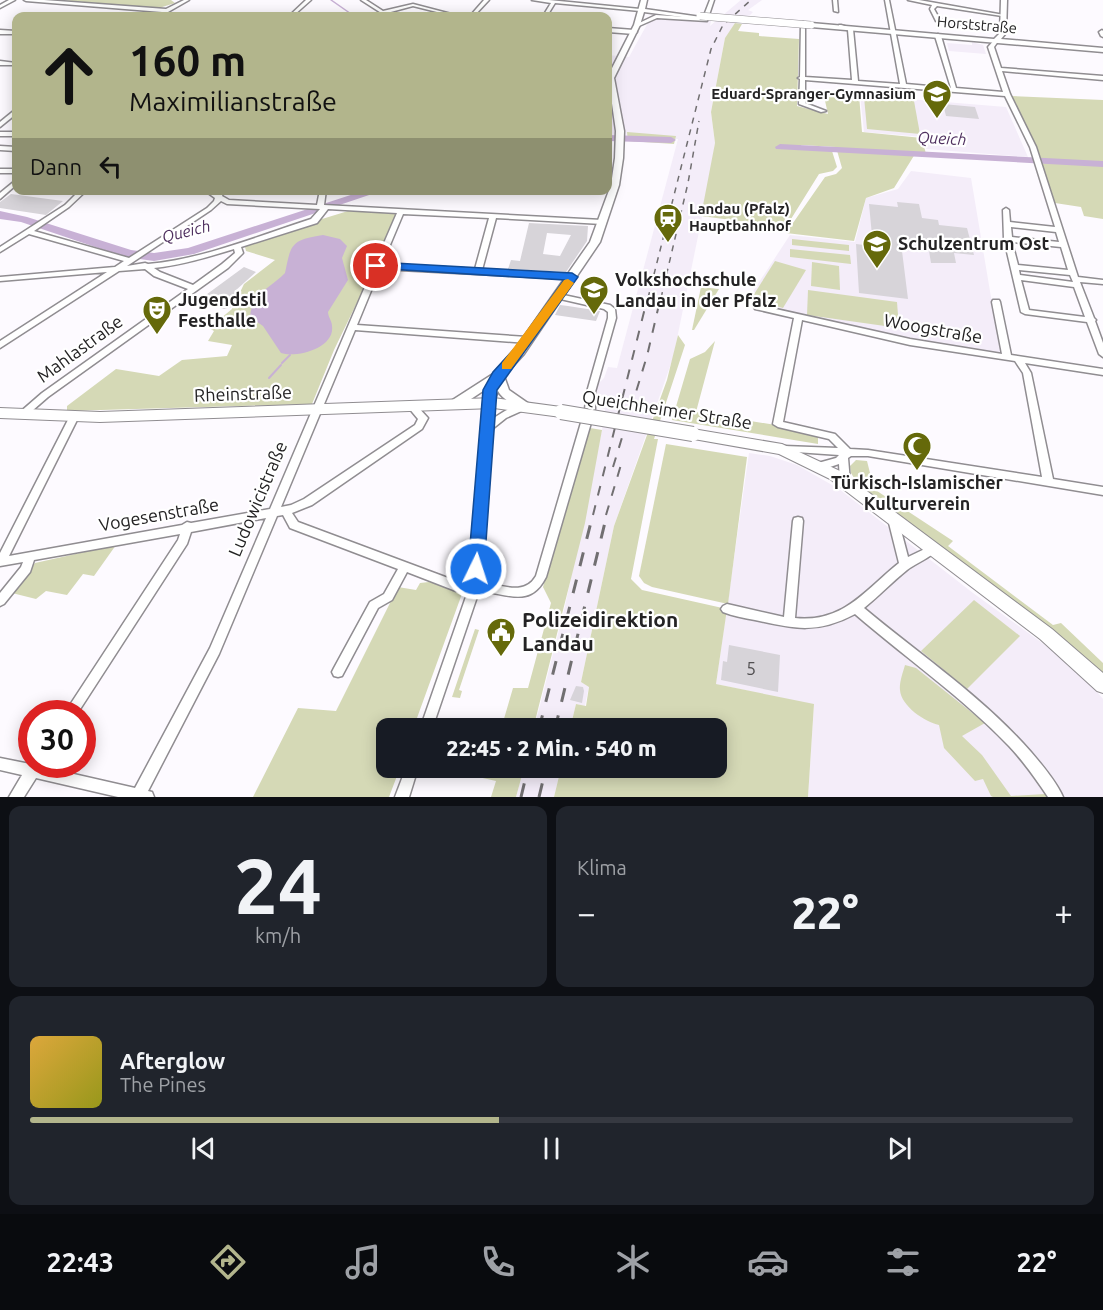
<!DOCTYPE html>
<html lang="de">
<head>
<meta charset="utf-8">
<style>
  body { margin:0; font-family:Ubuntu,sans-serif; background:#20242c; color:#f1f3f6; height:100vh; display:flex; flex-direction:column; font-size:22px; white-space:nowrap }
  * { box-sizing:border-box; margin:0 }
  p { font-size:20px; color:#9ea1a6 }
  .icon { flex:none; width:33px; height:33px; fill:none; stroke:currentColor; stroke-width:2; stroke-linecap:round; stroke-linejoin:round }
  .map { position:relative; height:797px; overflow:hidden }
  .panel { display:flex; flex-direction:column; gap:9px; padding:9px; background:#0d0f14; flex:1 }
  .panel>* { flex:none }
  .top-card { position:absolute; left:12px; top:12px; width:600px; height:183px; border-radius:12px; box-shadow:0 3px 15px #0003; background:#b2b58c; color:#111; overflow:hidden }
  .speed { position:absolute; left:18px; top:700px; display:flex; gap:12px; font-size:30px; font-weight:700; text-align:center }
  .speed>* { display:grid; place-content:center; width:78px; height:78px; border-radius:50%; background:#171b24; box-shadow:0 3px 15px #0003; line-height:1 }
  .speed .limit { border:9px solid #d22; background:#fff; color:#111 }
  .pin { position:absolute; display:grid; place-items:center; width:51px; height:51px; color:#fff; margin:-26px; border:3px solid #fff; border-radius:50%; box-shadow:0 2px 6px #0007 }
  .me { position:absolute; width:66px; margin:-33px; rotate:4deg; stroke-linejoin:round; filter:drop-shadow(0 0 4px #0008) }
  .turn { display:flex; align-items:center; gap:21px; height:126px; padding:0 18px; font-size:27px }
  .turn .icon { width:78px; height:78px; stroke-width:2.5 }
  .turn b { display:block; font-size:42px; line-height:51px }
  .then { display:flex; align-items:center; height:57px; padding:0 18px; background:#0003; gap:12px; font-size:22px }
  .big { font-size:45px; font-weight:800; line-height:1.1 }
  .panel .tile { flex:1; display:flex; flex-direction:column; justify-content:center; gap:9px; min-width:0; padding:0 21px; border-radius:12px; background:#20242c }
  .panel .dial { align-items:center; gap:0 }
  .dial b { font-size:78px; line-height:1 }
  .song { display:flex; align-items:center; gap:18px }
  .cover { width:72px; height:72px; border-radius:9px; background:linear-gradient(135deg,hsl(40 70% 55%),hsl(60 70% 35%)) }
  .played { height:6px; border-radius:3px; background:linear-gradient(90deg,#b2b58c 45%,#363941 45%) }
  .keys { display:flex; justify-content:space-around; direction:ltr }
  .heat { display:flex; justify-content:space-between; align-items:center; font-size:33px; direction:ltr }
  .panel .tiles { flex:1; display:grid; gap:9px; grid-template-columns:1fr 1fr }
  .tile:last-child { grid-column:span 2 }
  .trip { position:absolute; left:376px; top:718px; width:351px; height:60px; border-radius:12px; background:#171b24; box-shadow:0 3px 15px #0003; font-weight:800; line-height:60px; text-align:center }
  .menu { display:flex; height:96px; justify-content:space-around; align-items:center; background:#090b0e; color:#9ea1a6 }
  .menu .icon { width:42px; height:42px }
  .menu .active { color:#b2b58c }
  .menu b { font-size:27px; color:#f1f3f6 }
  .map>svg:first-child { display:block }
  .built { fill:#f4edf9 }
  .green { fill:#d5d9b6 }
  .water { fill:#c8b1d5 }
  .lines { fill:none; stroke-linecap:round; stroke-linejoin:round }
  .stream-far1 { stroke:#c8b1d5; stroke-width:1.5 }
  .stream { stroke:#c8b1d5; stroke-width:2 }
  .river { fill:#c8b1d5; fill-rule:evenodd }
  .building { fill:#d7d4d9; fill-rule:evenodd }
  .minor-casing { stroke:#908d91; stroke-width:3 }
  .tertiary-casing { stroke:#908d91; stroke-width:3 }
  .secondary-casing { stroke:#908d91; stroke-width:2 }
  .minor { fill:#fff; fill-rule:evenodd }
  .tertiary { fill:#fff; fill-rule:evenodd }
  .secondary { fill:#fff; fill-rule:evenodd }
  .rail-far2 { stroke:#716f71; stroke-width:1.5; stroke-dasharray:6 6; stroke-linecap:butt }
  .rail-far1 { stroke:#716f71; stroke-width:2; stroke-dasharray:10 10; stroke-linecap:butt }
  .rail { stroke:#716f71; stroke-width:3; stroke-dasharray:14 14; stroke-linecap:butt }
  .tertiary-bridge-casing { stroke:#908d91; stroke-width:8; stroke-linecap:butt }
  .secondary-bridge-casing { stroke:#908d91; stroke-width:16; stroke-linecap:butt }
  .tertiary-bridge { stroke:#fff; stroke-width:7 }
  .secondary-bridge { stroke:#fff; stroke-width:14 }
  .route { fill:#1a73e8; stroke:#114b97; stroke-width:1.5 }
  .slow { fill:#f59e0b }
  .labels { text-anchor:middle; stroke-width:4.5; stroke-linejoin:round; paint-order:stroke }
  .far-street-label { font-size:15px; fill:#242324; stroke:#fff }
  .far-poi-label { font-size:15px; font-weight:bold; fill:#242324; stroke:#fff; text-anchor:end }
  .far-water-label { font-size:16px; font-style:italic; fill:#4f305f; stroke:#fff }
  .poi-label { font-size:18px; font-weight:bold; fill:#242324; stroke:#fff; text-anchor:start }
  .street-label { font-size:18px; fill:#242324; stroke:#fff }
  .near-number-label { font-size:18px; fill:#514f51 }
  .near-poi-label { font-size:21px; font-weight:bold; fill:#242324; stroke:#fff; text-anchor:start }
</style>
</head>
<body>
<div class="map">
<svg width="1103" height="797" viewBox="0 0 1103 797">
  <rect width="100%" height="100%" fill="#fdfaff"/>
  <!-- built -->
  <g class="built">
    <path d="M741 0H762L748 10 753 12 747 18 740 17 725 38 711 112 715 143 710 178 673 358 614 526 581 682 589 686 585 706 576 704 570 729H534L565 606 602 430 605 409 597 407 595 397 598 384 604 378 608 367 617 368 678 139 608 138V55L629 57 650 19 662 17 711 21 710 26Z"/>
    <path d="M972 42 983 45 986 54 949 51 947 43 972 45Z"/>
    <path d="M860 95 1006 107 1028 157 926 149 923 137 864 132Z"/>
    <path d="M911 171 971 178 991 297 1005 353 1001 356 859 330 751 303 748 299 790 235 855 242 866 198 898 189Z"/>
    <path d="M749 453 770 456 797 465 839 489 973 593 1056 653 1093 687 1103 699V797H808L814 705 716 684Z"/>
    <path d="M524 768H561L554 797H516Z"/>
  </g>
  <!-- green -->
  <g class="green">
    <path d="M60 0H171L175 3 159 8Z"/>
    <path d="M735 23 742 24 738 31 759 33V36L799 39 797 106 828 114 823 92 859 95 862 132 922 138 926 154H915L894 188 866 198 854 241 786 233 825 177 836 174 842 168 836 147 801 145V149L832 151 837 167 833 171 819 174 786 227 701 216 715 143 711 112 725 38Z"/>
    <path d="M1011 96 1103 100V219L1084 216 1081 207 1055 203Z"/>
    <path d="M864 97 914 101 920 134 867 129Z"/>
    <path d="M627 132 676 136 674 144 628 141Z"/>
    <path d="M348 211 400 214 334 350 312 404 67 411V406L116 369 159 376 182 360 227 356 232 345 208 341 214 331 209 328 232 309 244 284 275 260 246 251 244 243Z"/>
    <path d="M792 239 849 245V251L792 245Z"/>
    <path d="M790 249 850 255 851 264 790 257Z"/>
    <path d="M775 261 806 270 783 308 751 299Z"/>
    <path d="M812 262 839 266 840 290 811 286Z"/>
    <path d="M701 287 719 289 694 330H692Z"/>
    <path d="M808 290 897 302 899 328 807 315Z"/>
    <path d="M678 335 685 345 654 439H658L631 579 642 590 727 609 716 684 814 704 808 797H554L561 768H717V729H570L576 704 586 706 589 687 581 682 614 526 667 380Z"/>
    <path d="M715 341 696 412 818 432V444L672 420 690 359 705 352Z"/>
    <path d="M590 428 602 430 585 523 533 729H501L513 688H528L551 603 543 587Z"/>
    <path d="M666 444 747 457 728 604 652 587 644 583 639 576Z"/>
    <path d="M856 460 867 461 874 489 953 541 948 546 1053 625 1061 623 1103 663V678L859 486 851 473 850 466Z"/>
    <path d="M116 545 94 576 83 574 67 595 46 591 36 599 12 593 35 563Z"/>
    <path d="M429 582 463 591 413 729H387V768H400L389 797H253L298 708 336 711 398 587 416 590 420 583Z"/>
    <path d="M974 600 1020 636 967 689 921 651Z"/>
    <path d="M475 629 479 630 459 690 462 691 460 698 452 697Z"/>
    <path d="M905 665 916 668 985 723 962 736 982 755 1011 796 1045 794 1047 797H993L991 796 983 779 975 781 944 748 939 725C925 722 901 706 900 690 899 683 903 672 905 665Z"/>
    <path d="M438 768H464L488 775 490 768H524L516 797H491L496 781Z"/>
  </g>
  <!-- water -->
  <path class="water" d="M323 235 340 239 347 246 342 258 348 280 328 312C328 317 332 321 332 326 335 348 297 358 281 353L263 326 250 317C252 292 271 288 285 273 291 245 290 240 323 235Z"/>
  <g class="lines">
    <!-- stream-far1 -->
    <path class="stream-far1" d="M331 0 354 16"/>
    <!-- stream -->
    <g class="stream">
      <path d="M282 363 290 355"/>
      <path d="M269 378 281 365"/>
    </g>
    <!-- river -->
    <g class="river">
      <path d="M608 135 671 137 676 140 671 143 608 141Z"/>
      <path d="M780 144 1103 161V167L776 149 775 147Z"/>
      <path d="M366 190H384L194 254 154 261 125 257 21 222 0 219V211L27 217 131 250 154 253 188 248Z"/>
    </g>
  </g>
  <!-- building -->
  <g class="building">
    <path d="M943 104 975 107 979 119 946 116Z"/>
    <path d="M11 194 63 201 46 215 0 208V202Z"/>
    <path d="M897 202 919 204 922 218 938 220 939 225 967 228 974 255 954 253 956 263H931L929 251 916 249 915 244 901 243 908 299 859 293 856 244 873 246 869 204 898 207Z"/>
    <path d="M529 223 588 226 587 241 566 272 508 269 511 260 520 261ZM547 233 571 235 560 256 543 254Z"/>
    <path d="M244 267 256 272 235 291 232 307 224 309 199 300Z"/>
    <path d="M560 305 568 306 600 311 596 321 555 315Z"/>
    <path d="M729 645 780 655 778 692 721 680 723 661 727 662Z"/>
    <path d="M576 686 583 687 584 691 582 703 570 700Z"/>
  </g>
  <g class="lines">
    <!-- minor casing -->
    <g class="minor-casing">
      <g id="minor">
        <path d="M9 0H15L0 8V5Z"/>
        <path d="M24 0H44L166 9 184 0H189L161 16H156L162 12 26 1Z"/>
        <path d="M306 0H311L293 16H289Z"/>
        <path d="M361 0H366L383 11 413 4 459 16H453L413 6 387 13 388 15 386 16Z"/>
        <path d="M484 0H489L474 16H470Z"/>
        <path d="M532 0H549L640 9 642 10 640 11 555 3 547 16H543L551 3Z"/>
        <path d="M710 0H714L707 21 657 18 639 26 635 25 656 15 703 18Z"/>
        <path d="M833 0H837L838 12 834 11Z"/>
        <path d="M885 0H889L906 84 951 88 935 36 938 34 941 36 956 88 1003 92 988 47 996 38 999 40 994 47 1001 68 1103 76V80L1002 71 1010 94 1036 147 1078 277 1103 280V284L1080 282 1094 318 1096 320 1095 321 1103 343V357L1099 354 1087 322 1025 314 1021 312 1004 239 1003 210 1006 208 1009 210 1010 222 1055 227 1030 147 1005 96 805 80V103L826 111 821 112 799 104 800 79 798 78 800 77 801 23 803 22 805 23V77L852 80 848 30 839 27V25H841L853 29 858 81 900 84ZM1011 227 1056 232 1059 242 1012 237ZM1012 242 1061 247 1068 270 1018 265ZM1019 270 1070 275 1073 282 1020 275ZM1021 280 1074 287 1085 317 1029 310Z"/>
        <path d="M908 0H919L1004 15 1002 16 937 6 934 9 940 20 988 25 990 26 988 27 938 22 936 21 930 9 932 5Z"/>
        <path d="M608 28 634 30 637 32 634 34 608 32Z"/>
        <path d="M0 30 16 31V34H0Z"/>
        <path d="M1102 30 1103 31V37L1101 36 1099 32Z"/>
        <path d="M0 61 16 63V65H0Z"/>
        <path d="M16 109V114L0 127V122Z"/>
        <rect x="0" y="132" width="16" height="4"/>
        <path d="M0 146 16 147V151L0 150Z"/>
        <rect x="0" y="169" width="16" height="4"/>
        <path d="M16 180V185L0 199V193Z"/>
        <path d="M80 190H87L69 207 34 231 129 258 207 208 214 201 215 198 204 190H213L217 193V190H224L222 196 229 200 317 205 320 190H326L324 205 602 220 606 222 602 224 496 218 482 270 575 275 576 277 575 279H572L380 269 357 325 527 337 531 340 527 343 355 330 281 507 291 505 304 499 415 425 418 419 408 407 413 404 416 405 428 418 422 429 312 505 292 513 298 522 456 581 470 582 483 403 488 400 493 403 491 420C501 413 514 404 526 405L528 407 526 409 506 418 491 430 481 582C500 584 524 597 536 576L585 409 587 392 608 318V312L604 309 556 298 555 296 559 294 610 305 615 309 616 318 595 392V409L546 577C530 609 507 593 479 591L432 729H420L468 591H456L407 572 392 600 378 608 342 676 338 677 334 676 332 672 334 668 370 602 384 594 398 569 290 528 283 515 277 516 219 654 148 791 152 792 154 797H118L36 778 24 797H9L22 775 0 770V758L30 764 32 762V765H43V767L135 788 210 648 266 518 191 532 187 544 77 714H64L178 540 180 534 34 560 30 572 4 604 0 606V593L21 567 23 562 0 566V553L70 416H76L78 418 9 556 182 525 187 522 191 523 270 509 373 268 372 266 375 264 397 213 328 209 317 223 241 247 243 253 228 268 48 397 25 417H19L17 415 19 413 42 393 188 289 154 276 145 269 119 271 0 348V341L107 272 0 281V277L115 267 124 261 29 234 0 252V247L65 205ZM221 201 227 204 320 209 311 219C258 236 204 259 148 264L145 263 127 266 211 210ZM403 214 489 218 475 269 382 264ZM234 249 235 253 222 264 193 285 160 272 154 268C182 265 208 257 234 249Z"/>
        <path d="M993 300H999L1000 302 1011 355 1103 369V375L1025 363 1031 373 1053 479 1103 487V495L868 456H851L848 458 850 482 849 485H841L840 482 839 464 821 470 818 469 816 466 818 463 836 458 839 455 781 451 779 449 781 447 784 446 838 448 829 439 778 427 773 424 794 318 755 309 754 307 755 305H758L910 339 1002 354 992 302ZM802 320 910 345 1015 361 1023 373 1042 477 868 450 850 449 835 434 783 422Z"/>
        <path d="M893 515 897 516 898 519 908 557 933 545 937 546 938 549C932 557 916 563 907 570 892 582 879 596 864 608 920 655 982 696 1031 752 1042 765 1056 781 1063 797H1048C1036 779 1024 762 1009 746 962 697 906 658 855 614 818 634 794 629 755 620 744 618 733 616 723 612L721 609 723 606 727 604 784 617 793 521 794 518 798 517 802 518 803 521 795 618C844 623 865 590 899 563L888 519 889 516Z"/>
        <path d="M406 768H418L409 797H395Z"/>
      </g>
    </g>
    <!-- tertiary casing -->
    <g class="tertiary-casing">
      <g id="tertiary">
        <path d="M641 0H647L645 9 708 18 705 20 644 12 640 25 614 78 624 131 623 158 619 185 600 242 524 354 504 376 509 390 532 406 526 410C517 407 502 399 498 391L492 406H484L482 403 486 389 459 407H451L449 404 451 401 493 374 516 348 590 242 611 185 615 158 616 131 608 76 634 25Z"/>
        <path d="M1001 0H1007L1006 33 1001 39 1103 48V52L811 27 808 25 811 23 994 39 1000 33Z"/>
      </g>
    </g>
    <!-- secondary casing -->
    <g class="secondary-casing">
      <g id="secondary">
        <path d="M494 398 561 407 568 412 561 417 494 408 100 422 0 418V408L100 412Z"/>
        <path d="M693 429 782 444 840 471 1052 629 1103 673V693L1097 691 1040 639 830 479 779 454 688 438 686 434 688 430Z"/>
      </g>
    </g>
    <!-- minor -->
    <use href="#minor" class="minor"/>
    <!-- tertiary -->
    <use href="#tertiary" class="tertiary"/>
    <!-- secondary -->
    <use href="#secondary" class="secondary"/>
    <!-- rail-far2 -->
    <g class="rail-far2">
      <path d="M648 298 711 49 723 25 751 0"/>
      <path d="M661 298 688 183 699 121"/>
    </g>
    <!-- rail-far1 -->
    <g class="rail-far1">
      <path d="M613 467 647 356 661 296"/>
      <path d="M593 515 648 296"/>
      <path d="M606 515 623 458"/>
    </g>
    <!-- rail -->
    <g class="rail">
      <path d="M539 729 593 514"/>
      <path d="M555 729 607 514"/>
      <path d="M521 797 528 768"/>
      <path d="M539 797 546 768"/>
    </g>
    <!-- tertiary-bridge casing -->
    <g class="tertiary-bridge-casing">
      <path id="tertiary-bridge" d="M700 16 811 25"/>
    </g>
    <!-- secondary-bridge casing -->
    <g class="secondary-bridge-casing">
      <path id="secondary-bridge" d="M561 412 693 434"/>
    </g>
    <!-- tertiary-bridge -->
    <use href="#tertiary-bridge" class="tertiary-bridge"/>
    <!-- secondary-bridge -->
    <use href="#secondary-bridge" class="secondary-bridge"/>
  </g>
  <!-- route -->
  <path class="route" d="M376 262 572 273 578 277 497 390 484 569 482 574H470L468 569 483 390 493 372 515 348 564 280 372 268V263Z"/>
  <!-- slow -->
  <path class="slow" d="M568 279 574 283 511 369H502V363L564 280Z"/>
  <!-- icons -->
  <defs>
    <g id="school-pin" transform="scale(1.5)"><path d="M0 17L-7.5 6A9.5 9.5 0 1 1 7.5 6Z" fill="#65690a" stroke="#fff"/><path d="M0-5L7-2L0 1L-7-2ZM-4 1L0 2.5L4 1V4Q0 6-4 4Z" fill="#fff"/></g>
    <g id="station-pin" transform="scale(1.5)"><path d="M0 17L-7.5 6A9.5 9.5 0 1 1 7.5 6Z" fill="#65690a" stroke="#fff"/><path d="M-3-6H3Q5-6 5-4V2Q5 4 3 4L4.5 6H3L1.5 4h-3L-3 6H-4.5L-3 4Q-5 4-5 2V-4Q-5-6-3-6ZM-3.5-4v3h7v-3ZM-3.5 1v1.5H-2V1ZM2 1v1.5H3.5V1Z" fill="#fff"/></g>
    <g id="university-pin" transform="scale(1.5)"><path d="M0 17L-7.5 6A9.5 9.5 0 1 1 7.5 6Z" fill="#65690a" stroke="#fff"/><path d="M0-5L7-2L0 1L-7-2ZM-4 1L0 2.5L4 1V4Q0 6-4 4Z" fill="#fff"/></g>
    <g id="theatre-pin" transform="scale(1.5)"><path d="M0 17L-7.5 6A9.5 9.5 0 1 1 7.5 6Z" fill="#65690a" stroke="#fff"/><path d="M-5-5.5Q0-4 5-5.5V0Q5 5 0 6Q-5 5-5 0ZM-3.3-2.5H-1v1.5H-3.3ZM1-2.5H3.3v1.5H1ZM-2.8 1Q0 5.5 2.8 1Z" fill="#fff"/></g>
    <g id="mosque-pin" transform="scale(1.5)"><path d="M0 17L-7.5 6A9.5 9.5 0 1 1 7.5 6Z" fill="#65690a" stroke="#fff"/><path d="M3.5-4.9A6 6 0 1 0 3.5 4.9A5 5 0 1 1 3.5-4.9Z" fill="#fff"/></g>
    <g id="civic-pin" transform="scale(1.5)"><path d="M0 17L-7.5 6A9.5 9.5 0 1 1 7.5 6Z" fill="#65690a" stroke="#fff"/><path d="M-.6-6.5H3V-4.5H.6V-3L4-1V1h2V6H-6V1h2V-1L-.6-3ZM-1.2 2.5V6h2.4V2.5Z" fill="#fff"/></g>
  </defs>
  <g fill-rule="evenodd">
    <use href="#school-pin" x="937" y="94"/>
    <use href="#station-pin" x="668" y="218"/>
    <use href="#school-pin" x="877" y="244"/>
    <use href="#university-pin" x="594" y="290"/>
    <use href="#theatre-pin" x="157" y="310"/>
    <use href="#mosque-pin" x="917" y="446"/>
    <use href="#civic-pin" x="501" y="632"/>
  </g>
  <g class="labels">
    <!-- far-street labels -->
    <g class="far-street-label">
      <text transform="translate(977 25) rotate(5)" y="5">Horststraße</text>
    </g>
    <!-- far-poi labels -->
    <g class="far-poi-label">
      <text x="916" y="99">Eduard-Spranger-Gymnasium</text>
      <text x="689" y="214" text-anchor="start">Landau (Pfalz)<tspan x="689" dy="17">Hauptbahnhof</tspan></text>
    </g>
    <!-- far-water labels -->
    <g class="far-water-label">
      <text transform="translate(942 138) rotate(3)" y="6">Queich</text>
      <text transform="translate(186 231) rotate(-14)" y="6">Queich</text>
    </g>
    <!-- poi labels -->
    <g class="poi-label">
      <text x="898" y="250">Schulzentrum Ost</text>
      <text x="615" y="286">Volkshochschule<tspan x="615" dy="21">Landau in der Pfalz</tspan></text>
      <text x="178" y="306">Jugendstil<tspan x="178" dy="21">Festhalle</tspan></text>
      <text x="917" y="489" text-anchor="middle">Türkisch-Islamischer<tspan x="917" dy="21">Kulturverein</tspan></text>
    </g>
    <!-- street labels -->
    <g class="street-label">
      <text transform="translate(933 329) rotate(10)" y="6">Woogstraße</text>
      <text transform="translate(80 349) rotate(-36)" y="6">Mahlastraße</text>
      <text transform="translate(243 394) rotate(-2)" y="6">Rheinstraße</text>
      <text transform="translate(667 410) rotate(9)" y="6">Queichheimer Straße</text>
      <text transform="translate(258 499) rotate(-67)" y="6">Ludowicistraße</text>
      <text transform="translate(159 515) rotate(-10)" y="6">Vogesenstraße</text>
    </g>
    <!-- near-number labels -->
    <g class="near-number-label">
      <text x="751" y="675">5</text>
    </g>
    <!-- near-poi labels -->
    <g class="near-poi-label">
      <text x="522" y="627">Polizeidirektion<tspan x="522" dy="24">Landau</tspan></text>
    </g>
  </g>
</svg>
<div class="speed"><div class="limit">30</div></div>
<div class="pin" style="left:376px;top:266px;background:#d93025"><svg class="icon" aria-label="arrive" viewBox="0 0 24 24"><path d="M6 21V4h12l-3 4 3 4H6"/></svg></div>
<svg class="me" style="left:476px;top:569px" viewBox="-20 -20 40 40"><circle r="17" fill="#1a73e8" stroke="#fff" stroke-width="3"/><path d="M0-11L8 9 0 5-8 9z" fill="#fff"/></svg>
<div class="trip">22:45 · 2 Min. · 540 m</div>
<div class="top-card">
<div class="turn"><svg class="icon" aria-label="ahead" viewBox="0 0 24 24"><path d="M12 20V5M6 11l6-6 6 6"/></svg><div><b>160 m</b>Maximilianstraße</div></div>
<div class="then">Dann<svg class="icon" aria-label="left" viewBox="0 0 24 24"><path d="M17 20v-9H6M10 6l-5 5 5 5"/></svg></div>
</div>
</div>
<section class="panel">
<div class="tiles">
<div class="tile dial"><b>24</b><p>km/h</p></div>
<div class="tile"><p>Klima</p>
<div class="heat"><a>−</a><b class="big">22°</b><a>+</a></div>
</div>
<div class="tile">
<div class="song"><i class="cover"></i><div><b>Afterglow</b><p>The Pines</p></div></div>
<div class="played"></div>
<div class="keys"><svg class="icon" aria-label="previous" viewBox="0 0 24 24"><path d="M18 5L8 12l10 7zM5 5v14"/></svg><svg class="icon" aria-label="pause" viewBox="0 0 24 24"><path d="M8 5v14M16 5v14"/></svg><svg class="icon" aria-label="next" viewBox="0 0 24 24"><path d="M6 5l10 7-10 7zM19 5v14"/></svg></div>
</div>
</div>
</section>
<nav class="menu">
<b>22:43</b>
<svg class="icon active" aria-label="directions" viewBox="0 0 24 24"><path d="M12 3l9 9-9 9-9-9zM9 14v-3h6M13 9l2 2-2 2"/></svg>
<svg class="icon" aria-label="music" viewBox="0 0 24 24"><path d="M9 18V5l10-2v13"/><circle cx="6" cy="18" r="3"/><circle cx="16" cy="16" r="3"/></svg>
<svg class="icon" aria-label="phone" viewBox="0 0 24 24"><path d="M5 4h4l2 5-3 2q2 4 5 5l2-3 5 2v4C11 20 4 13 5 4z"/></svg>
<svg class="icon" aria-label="climate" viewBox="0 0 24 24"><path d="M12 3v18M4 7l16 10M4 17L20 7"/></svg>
<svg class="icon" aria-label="car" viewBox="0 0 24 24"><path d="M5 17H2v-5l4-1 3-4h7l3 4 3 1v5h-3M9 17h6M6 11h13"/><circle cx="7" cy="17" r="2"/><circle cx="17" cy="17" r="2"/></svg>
<svg class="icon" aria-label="filters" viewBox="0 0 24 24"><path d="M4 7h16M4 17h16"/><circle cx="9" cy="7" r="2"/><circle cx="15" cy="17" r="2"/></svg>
<b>22°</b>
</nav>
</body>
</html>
